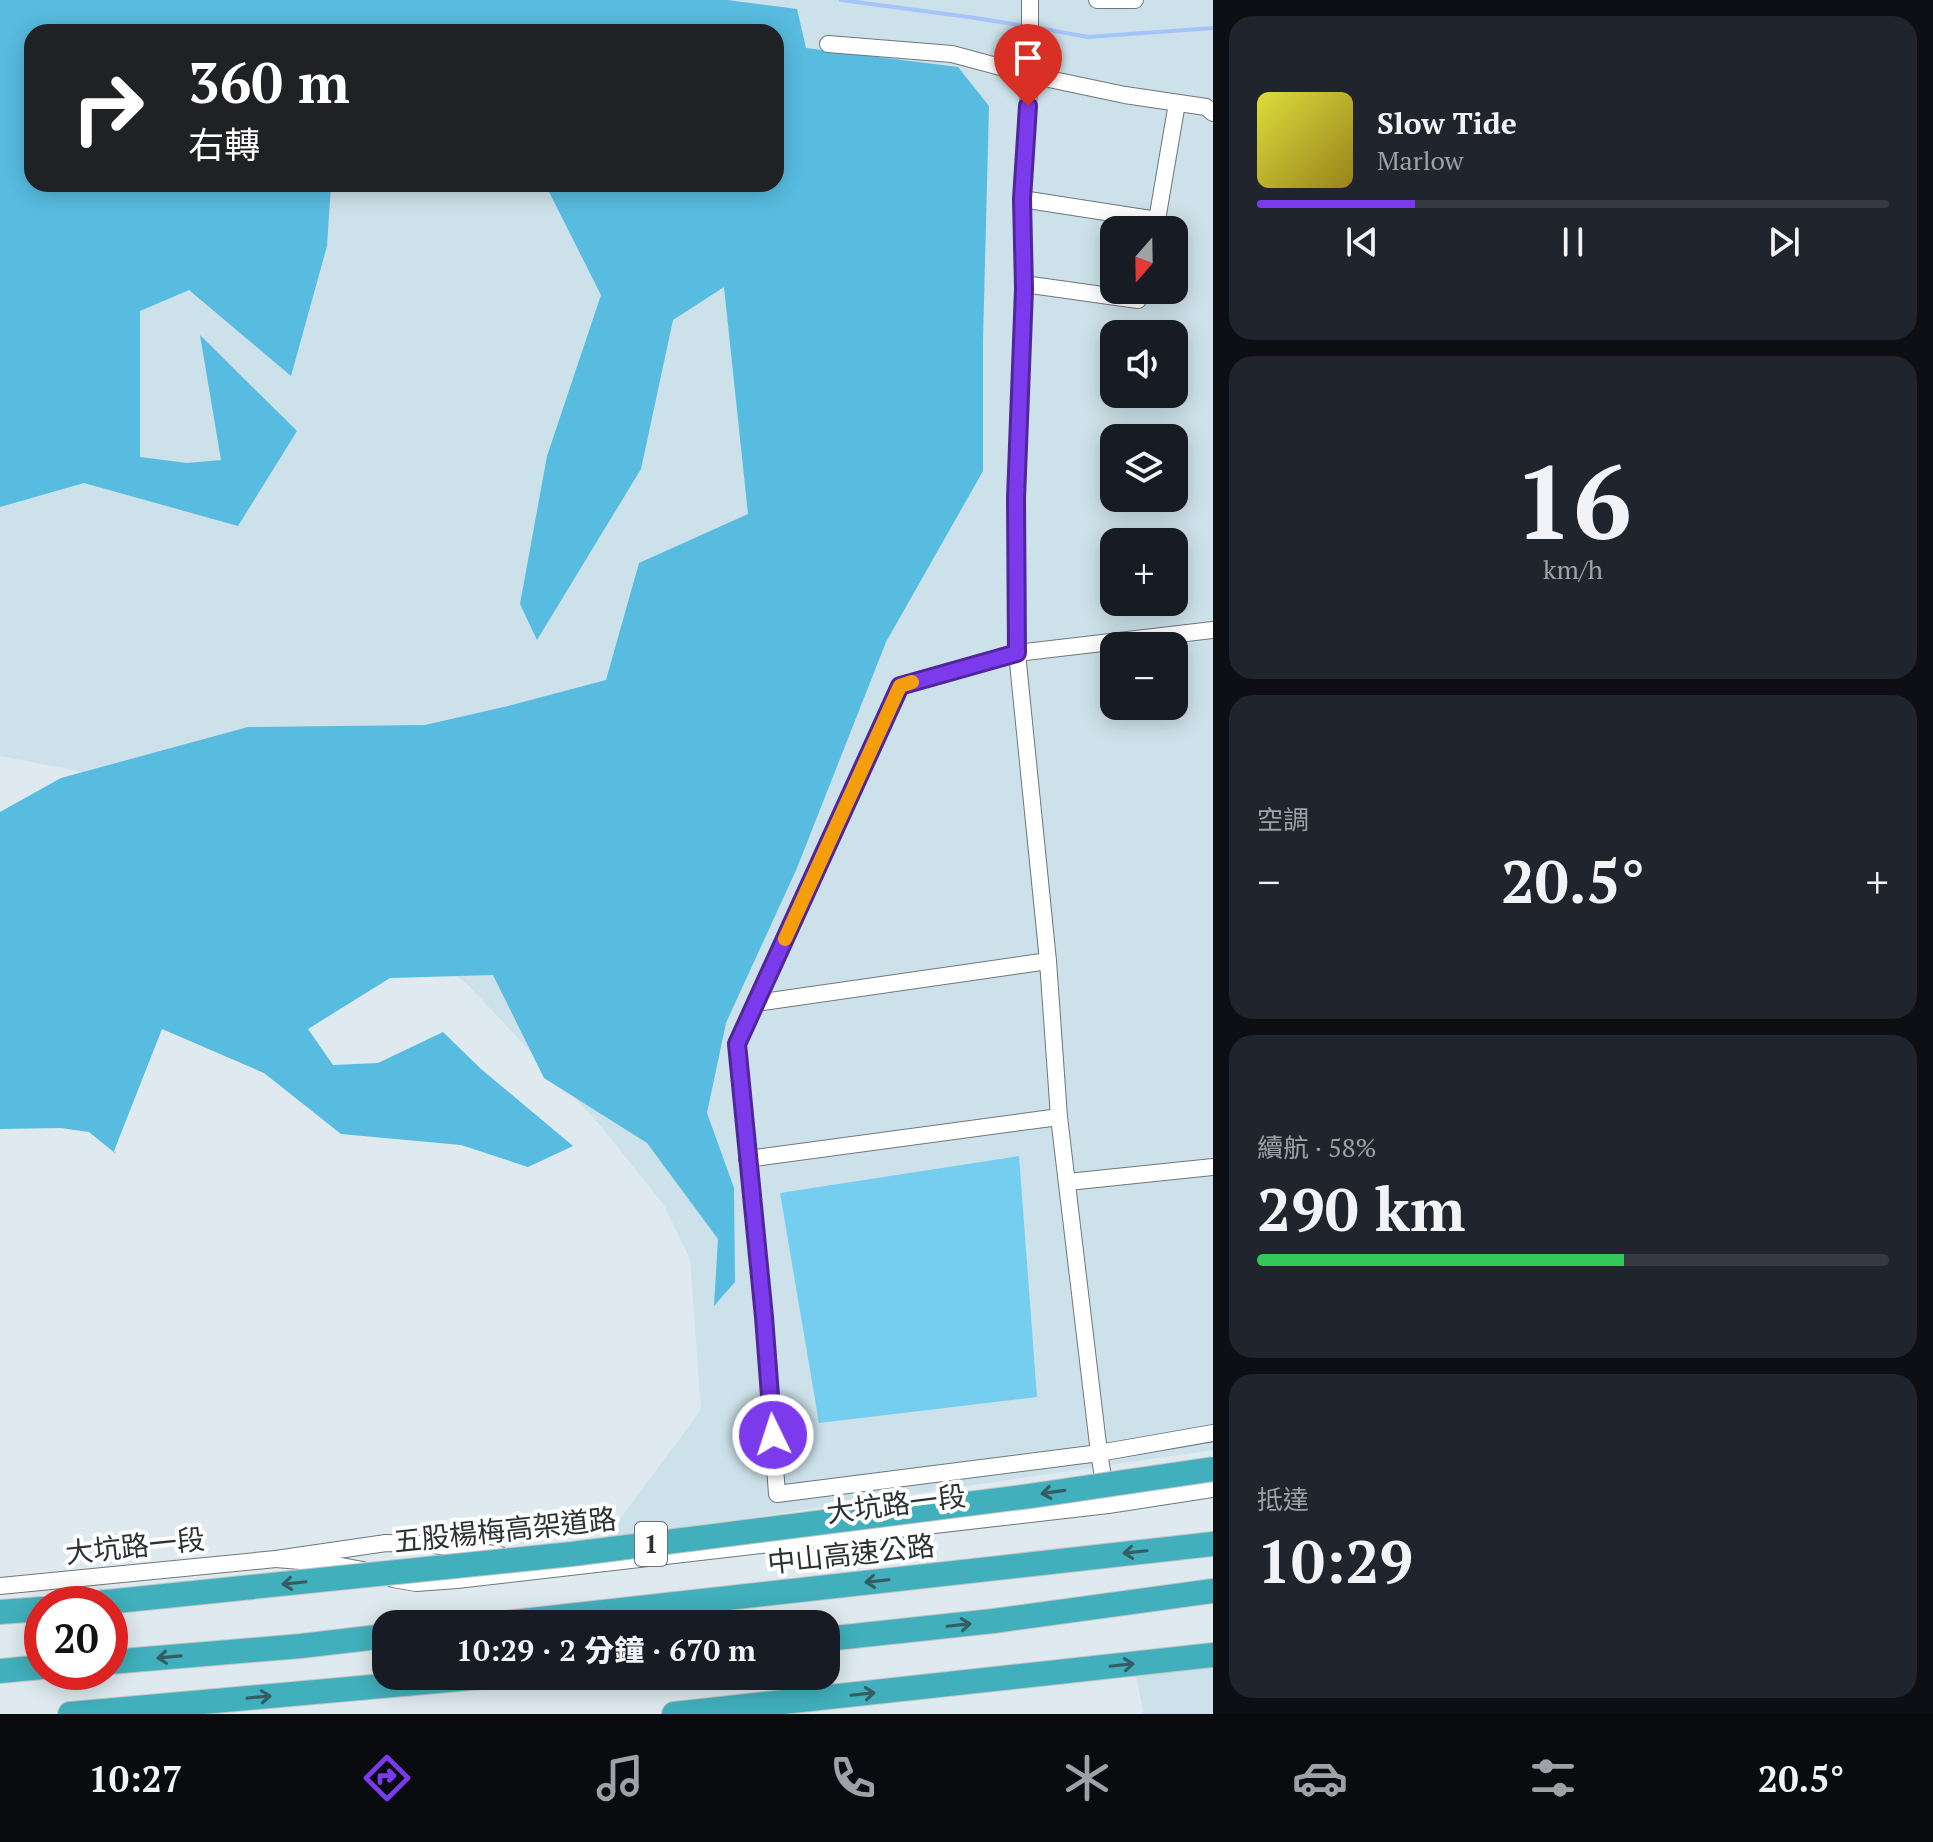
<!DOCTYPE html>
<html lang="zh-TW">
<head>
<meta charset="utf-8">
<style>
  body { margin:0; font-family:"PT Serif","Noto Sans TC",serif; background:#20242c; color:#f1f3f6; height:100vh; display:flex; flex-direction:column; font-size:30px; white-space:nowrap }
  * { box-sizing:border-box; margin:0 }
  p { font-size:26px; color:#9ea1a6 }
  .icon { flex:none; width:44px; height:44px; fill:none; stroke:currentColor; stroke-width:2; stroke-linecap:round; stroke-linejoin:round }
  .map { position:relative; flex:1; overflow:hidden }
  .details { display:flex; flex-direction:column; gap:16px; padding:16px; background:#0d0f14; width:720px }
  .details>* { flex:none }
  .banner { position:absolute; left:24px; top:24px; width:760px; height:168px; border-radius:24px; box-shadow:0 4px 20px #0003; background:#202124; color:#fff; overflow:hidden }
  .needle { width:52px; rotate:200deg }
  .tools { position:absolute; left:1100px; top:216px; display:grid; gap:16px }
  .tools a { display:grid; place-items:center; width:88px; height:88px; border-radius:16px; background:#171b24; box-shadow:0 4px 20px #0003; font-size:40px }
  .speed { position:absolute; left:24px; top:1586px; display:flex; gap:16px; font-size:40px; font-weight:700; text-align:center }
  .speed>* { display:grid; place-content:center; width:104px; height:104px; border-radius:50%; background:#171b24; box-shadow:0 4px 20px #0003; line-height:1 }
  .speed .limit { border:12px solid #d22; background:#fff; color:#111 }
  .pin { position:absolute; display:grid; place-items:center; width:68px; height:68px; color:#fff; margin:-82px -34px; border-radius:50% 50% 50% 0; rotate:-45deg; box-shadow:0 0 8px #0007 }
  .pin .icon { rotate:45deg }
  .me { position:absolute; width:88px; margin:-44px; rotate:356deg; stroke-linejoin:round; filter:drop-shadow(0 0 6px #0008) }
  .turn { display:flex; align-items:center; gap:28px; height:168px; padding:0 32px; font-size:36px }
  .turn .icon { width:104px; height:104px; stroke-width:2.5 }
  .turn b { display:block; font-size:56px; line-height:68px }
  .big { font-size:60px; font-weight:800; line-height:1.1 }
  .details .tile { flex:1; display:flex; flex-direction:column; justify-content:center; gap:12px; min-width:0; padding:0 28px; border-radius:24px; background:#20242c }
  .details .dial { align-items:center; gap:0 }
  .dial b { font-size:104px; line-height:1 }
  .song { display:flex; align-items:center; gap:24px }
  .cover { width:96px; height:96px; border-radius:12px; background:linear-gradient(135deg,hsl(60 70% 55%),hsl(50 70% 35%)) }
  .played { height:8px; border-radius:4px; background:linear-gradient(90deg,#7c3aed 25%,#363941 25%) }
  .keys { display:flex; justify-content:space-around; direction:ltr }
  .heat { display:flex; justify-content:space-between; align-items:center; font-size:44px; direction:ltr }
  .charge { height:12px; border-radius:6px; background:linear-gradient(90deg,#34c759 58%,#363941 0) }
  .trip { position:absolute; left:372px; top:1610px; width:468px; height:80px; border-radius:24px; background:#171b24; box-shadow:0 4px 20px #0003; font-weight:800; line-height:80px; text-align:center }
  .tabs { display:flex; height:128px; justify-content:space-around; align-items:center; background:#090b0e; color:#9ea1a6 }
  .tabs .icon { width:56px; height:56px }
  .tabs .selected { color:#7c3aed }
  .tabs b { font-size:36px; color:#f1f3f6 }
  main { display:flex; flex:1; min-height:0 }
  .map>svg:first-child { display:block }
  .built { fill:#cce1e9; fill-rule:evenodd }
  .green { fill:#75ceef }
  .forest { fill:#57bce0 }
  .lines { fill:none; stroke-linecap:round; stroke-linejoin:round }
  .stream { stroke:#a5c4fb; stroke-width:4 }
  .minor-casing { stroke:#6d777c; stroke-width:18 }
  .highway-casing { stroke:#c4c5c6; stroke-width:26 }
  .minor { stroke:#fff; stroke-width:16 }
  .highway { stroke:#41b0bc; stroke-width:24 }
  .highway-bridge-casing { stroke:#c4c5c6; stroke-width:26; stroke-linecap:butt }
  .highway-bridge { stroke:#41b0bc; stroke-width:24 }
  .oneway { stroke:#345d63 }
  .route-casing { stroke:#51269a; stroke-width:20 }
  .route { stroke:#7c3aed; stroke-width:14 }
  .slow { stroke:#f59e0b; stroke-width:14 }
  .labels { text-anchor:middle; stroke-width:8; stroke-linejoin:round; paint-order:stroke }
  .shield { fill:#fff; stroke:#6c6f70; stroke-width:2 }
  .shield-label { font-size:26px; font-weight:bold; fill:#2d3133 }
  .street-label { font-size:28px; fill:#2d3133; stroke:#fff }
</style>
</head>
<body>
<main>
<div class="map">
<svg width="1213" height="1714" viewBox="0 0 1213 1714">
  <rect width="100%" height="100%" fill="#deeaef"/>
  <!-- built -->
  <g class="built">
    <path d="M0 0H1213V1450L605 1539 701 1410 690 1259 664 1205 600 1125 466 983 211 796 0 756ZM32 32H776V184H32ZM1114 230H1174V290H1114ZM1114 334H1174V394H1114ZM1114 438H1174V498H1114ZM1114 542H1174V602H1114ZM1114 646H1174V706H1114Z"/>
    <path d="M1213 1658V1714H1142L1143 1710 1134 1666Z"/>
  </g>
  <!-- green -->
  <path class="green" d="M1019 1156 1037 1397 819 1423 780 1193Z"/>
  <!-- forest -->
  <path class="forest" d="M0 0H727L797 9 806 48 958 67 989 106 983 340V471L886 642 797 868 726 1023 707 1113 734 1188 735 1282 714 1306 718 1239 647 1143 544 1078 493 975 390 978 308 1029 333 1065 378 1063 443 1032 481 1069 573 1146 528 1167 461 1145 341 1134 264 1073 162 1029 114 1151 116 1154 89 1132 61 1128 0 1129V812L61 778 248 727 425 725 508 706 606 680 639 563 748 514 724 287 673 320 641 469 537 640 520 604 547 456 601 295 545 184H776V32H32V184H331L327 246 291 376 189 290 140 311V457L187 463 221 460 200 335 297 431 238 526 84 483 0 507Z"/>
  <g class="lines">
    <!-- stream -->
    <g class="stream">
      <path d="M841 0 969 17 1025 26"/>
      <path d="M1033 27 1088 37 1213 28"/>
    </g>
    <!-- minor casing -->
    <g class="minor-casing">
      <g id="minor">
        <path d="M1030 0V75L1022 199 1024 289 1016 498 1017 653 1048 961 1059 1117 1099 1453 1108 1505"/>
        <path d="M1097 0H1135"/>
        <path d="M828 44 952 54 1030 75 1125 95 1206 107 1213 113"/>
        <path d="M1022 199 1157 220 1177 103"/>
        <path d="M1024 284 1138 300"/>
        <path d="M1213 630 1017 653 900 686 737 1044 764 1317 777 1494 1099 1453 1213 1433"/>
        <path d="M756 1003 1048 961"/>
        <path d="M747 1159 1059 1117"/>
        <path d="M1068 1182 1213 1167"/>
        <path d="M276 1559 325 1563 363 1570"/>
        <path d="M393 1579 416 1583 457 1580 1108 1505 1213 1489"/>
        <path d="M0 1586 276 1559 386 1543 428 1544 500 1555"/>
      </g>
    </g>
    <!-- highway casing -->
    <g class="highway-casing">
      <g id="highway">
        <path d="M0 1612 42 1609"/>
        <path d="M495 1624 1213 1544"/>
        <path d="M826 1639 993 1621 1213 1591"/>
        <path d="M110 1662 301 1646 386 1636"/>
        <path d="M0 1671 42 1667"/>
        <path d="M70 1714 493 1676"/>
        <path d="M674 1714 1213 1655"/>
      </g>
    </g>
    <!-- minor -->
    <use href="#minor" class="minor"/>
    <!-- highway -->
    <use href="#highway" class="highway"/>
    <!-- highway-bridge casing -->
    <g class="highway-bridge-casing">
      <path id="highway-bridge" d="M87 1604 572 1554 1030 1496 1213 1469"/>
    </g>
    <!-- highway-bridge -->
    <use href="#highway-bridge" class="highway-bridge"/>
  </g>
  <!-- one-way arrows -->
  <defs><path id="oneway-shaft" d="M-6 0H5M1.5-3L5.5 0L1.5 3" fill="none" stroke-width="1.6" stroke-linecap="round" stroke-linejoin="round" transform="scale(2)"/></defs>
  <g class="oneway">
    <use href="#oneway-shaft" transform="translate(1053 1492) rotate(172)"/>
    <use href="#oneway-shaft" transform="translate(1135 1552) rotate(174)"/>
    <use href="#oneway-shaft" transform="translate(877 1581) rotate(174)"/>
    <use href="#oneway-shaft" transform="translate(294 1583) rotate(174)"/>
    <use href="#oneway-shaft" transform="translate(959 1625) rotate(-6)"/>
    <use href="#oneway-shaft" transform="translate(169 1657) rotate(175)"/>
    <use href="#oneway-shaft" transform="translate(1122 1665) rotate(-6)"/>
    <use href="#oneway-shaft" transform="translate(863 1694) rotate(-6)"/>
    <use href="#oneway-shaft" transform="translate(259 1697) rotate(-5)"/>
  </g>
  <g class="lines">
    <!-- route casing -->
    <g class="route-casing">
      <path id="route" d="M773 1435 764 1317 737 1044 900 686 1017 653 1016 498 1024 289 1022 199 1028 106"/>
    </g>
    <!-- route -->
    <use href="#route" class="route"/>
    <!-- slow -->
    <path class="slow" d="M785 939 900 686 912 682"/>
  </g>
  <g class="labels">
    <!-- shield labels -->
    <rect class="shield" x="635" y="1522" width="32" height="44" rx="6"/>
    <g class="shield-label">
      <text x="651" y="1553">1</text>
    </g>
    <!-- street labels -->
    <g class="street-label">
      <text transform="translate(896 1504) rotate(-7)" y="10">大坑路一段</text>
      <text transform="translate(505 1530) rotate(-6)" y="10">五股楊梅高架道路</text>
      <text transform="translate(135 1546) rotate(-6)" y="10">大坑路一段</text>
      <text transform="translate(851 1554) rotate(-6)" y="10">中山高速公路</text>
    </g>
  </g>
</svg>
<div class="tools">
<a><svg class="needle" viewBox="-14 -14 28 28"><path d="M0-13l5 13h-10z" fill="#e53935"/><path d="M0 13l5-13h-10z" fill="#9ea1a6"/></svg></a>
<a><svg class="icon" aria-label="sound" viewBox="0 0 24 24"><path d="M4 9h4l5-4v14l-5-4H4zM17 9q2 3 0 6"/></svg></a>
<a><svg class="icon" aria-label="layers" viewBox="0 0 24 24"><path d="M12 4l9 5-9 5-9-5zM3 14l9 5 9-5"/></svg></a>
<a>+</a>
<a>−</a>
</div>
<div class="speed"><div class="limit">20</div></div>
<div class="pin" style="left:1028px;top:106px;background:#d93025"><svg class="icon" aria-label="arrive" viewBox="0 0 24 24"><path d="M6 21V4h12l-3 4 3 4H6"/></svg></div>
<svg class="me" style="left:773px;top:1435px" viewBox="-20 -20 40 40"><circle r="17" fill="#7c3aed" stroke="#fff" stroke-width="3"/><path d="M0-11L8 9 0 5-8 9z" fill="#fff"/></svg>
<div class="trip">10:29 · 2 分鐘 · 670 m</div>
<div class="banner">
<div class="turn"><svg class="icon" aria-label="right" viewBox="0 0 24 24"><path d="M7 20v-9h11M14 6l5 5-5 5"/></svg><div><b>360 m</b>右轉</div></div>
</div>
</div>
<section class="details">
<div class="tile">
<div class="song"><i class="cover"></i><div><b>Slow Tide</b><p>Marlow</p></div></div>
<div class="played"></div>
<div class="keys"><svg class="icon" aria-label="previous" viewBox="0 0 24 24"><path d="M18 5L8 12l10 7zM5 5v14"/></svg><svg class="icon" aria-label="pause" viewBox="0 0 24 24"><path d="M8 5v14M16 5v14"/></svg><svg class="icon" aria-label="next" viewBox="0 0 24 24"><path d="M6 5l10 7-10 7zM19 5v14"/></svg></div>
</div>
<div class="tile dial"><b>16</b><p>km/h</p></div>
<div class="tile"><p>空調</p>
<div class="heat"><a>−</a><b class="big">20.5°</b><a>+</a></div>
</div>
<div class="tile"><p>續航 · 58%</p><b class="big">290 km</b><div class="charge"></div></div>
<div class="tile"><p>抵達</p><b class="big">10:29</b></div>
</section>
</main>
<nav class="tabs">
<b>10:27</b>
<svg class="icon selected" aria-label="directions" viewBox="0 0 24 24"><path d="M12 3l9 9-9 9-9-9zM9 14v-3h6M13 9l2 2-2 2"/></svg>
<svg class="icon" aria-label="music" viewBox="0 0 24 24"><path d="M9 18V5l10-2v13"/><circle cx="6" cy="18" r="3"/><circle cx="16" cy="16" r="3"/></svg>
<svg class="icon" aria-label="phone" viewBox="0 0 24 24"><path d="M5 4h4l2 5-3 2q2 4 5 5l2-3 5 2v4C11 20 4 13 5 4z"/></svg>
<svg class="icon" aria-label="climate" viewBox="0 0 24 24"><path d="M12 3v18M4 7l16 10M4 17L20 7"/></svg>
<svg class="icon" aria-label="car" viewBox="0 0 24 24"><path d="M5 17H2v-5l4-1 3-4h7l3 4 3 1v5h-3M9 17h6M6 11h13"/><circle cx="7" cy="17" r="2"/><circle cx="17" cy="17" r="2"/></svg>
<svg class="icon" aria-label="filters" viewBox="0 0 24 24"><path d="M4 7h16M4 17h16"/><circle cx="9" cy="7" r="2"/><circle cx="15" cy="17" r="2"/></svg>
<b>20.5°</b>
</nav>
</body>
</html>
